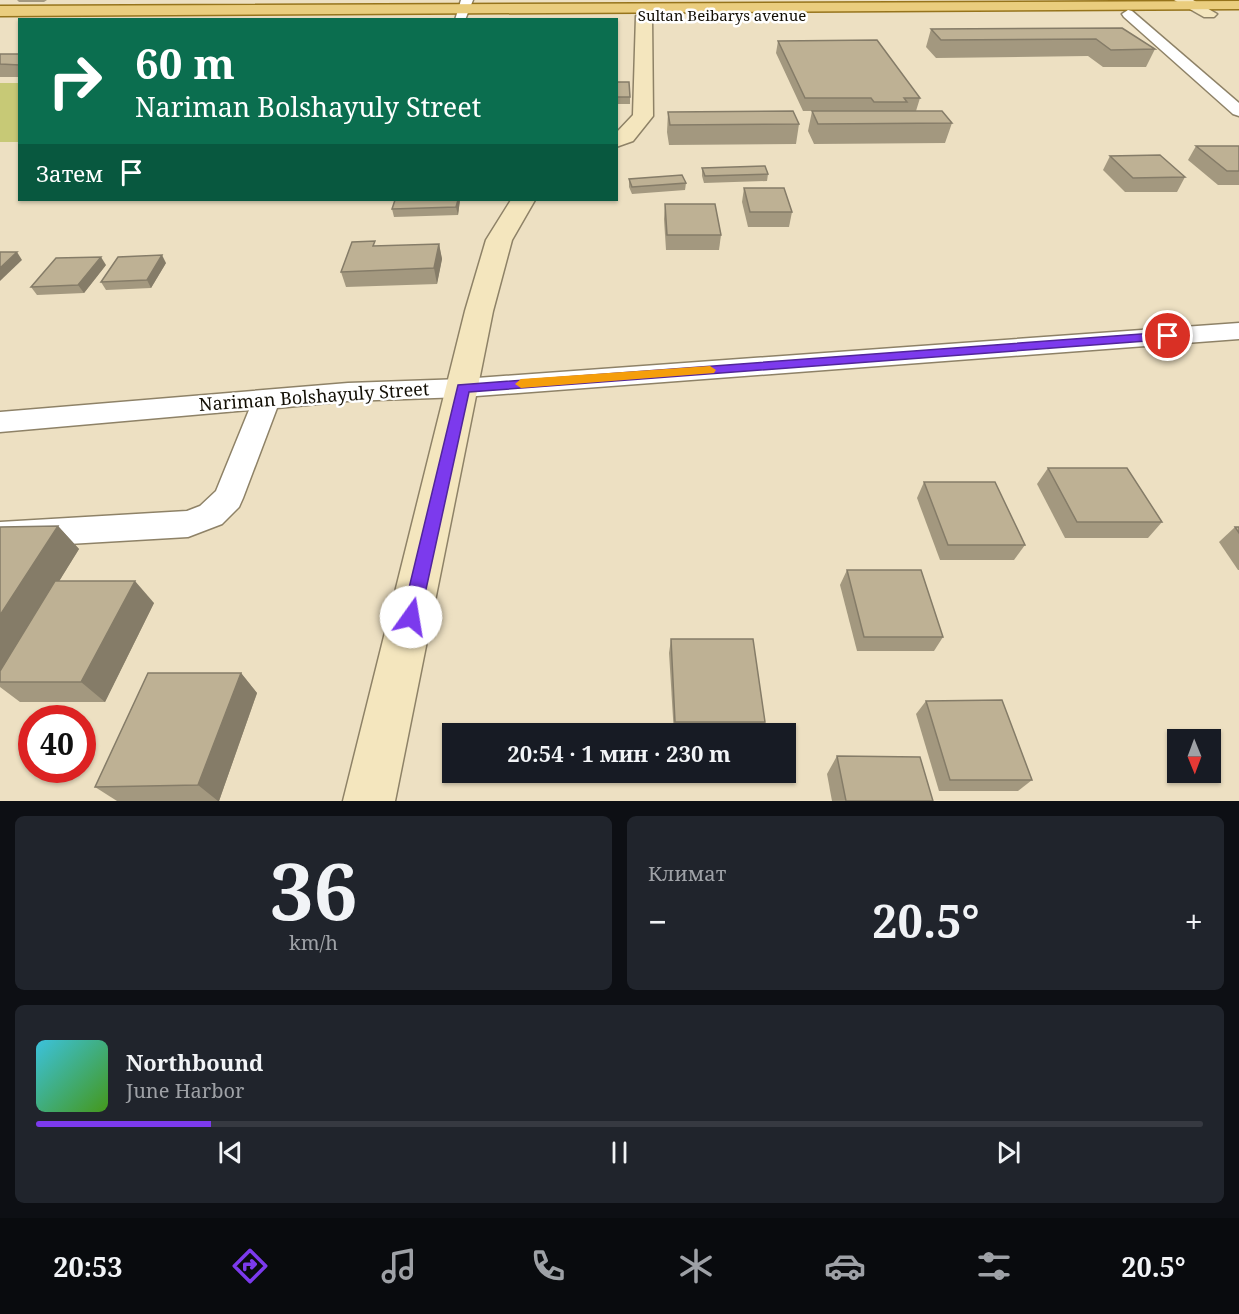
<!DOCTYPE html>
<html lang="ru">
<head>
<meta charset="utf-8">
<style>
  body { margin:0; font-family:"Noto Serif",serif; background:#20242c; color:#f1f3f6; height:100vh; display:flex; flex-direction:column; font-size:22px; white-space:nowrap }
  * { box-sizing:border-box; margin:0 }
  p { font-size:20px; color:#9ea1a6 }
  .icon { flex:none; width:33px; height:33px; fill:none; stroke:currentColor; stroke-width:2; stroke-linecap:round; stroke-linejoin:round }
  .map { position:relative; height:801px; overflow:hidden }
  .side { display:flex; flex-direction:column; gap:15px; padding:15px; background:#0d0f14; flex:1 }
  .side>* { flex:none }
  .banner { position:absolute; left:18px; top:18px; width:600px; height:183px; border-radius:0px; box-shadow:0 2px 4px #0004; background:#0b6e4f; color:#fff; overflow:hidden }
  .needle { width:39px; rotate:179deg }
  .buttons { position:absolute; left:1167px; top:729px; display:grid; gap:12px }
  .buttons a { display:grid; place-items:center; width:54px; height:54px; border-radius:0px; background:#171b24; box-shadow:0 2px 4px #0004; font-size:30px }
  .speed { position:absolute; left:18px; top:705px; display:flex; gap:12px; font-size:30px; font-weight:700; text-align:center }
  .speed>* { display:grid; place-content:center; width:78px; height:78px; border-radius:50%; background:#171b24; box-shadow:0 2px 4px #0004; line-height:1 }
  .speed .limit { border:9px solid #d22; background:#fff; color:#111 }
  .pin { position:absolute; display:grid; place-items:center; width:51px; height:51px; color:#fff; margin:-26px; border:3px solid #fff; border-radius:50%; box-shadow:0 2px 6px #0007 }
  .me { position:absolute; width:66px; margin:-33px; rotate:13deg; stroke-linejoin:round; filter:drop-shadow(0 0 4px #0008) }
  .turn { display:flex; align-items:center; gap:21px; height:126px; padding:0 18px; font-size:27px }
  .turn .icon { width:78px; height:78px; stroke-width:2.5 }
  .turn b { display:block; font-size:42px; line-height:51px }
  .then { display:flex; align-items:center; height:57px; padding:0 18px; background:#0003; gap:12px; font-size:22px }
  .big { font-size:45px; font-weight:700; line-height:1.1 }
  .side .tile { flex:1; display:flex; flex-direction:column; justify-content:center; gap:9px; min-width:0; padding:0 21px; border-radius:9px; background:#20242c }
  .side .dial { align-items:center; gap:0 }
  .dial b { font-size:78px; line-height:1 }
  .song { display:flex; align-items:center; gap:18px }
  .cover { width:72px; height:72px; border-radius:9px; background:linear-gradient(135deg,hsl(190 70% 55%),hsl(100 70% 35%)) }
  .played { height:6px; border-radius:3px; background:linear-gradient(90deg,#7c3aed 15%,#363941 15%) }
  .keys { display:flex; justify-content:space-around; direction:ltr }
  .heat { display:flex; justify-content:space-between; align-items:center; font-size:33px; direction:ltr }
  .side .tiles { flex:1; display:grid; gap:15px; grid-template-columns:1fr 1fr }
  .tile:last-child { grid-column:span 2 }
  .trip { position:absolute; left:442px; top:723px; width:354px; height:60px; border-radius:0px; background:#171b24; box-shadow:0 2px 4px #0004; font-weight:700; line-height:60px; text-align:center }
  .menu { display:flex; height:96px; justify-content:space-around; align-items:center; background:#090b0e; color:#9ea1a6 }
  .menu .icon { width:42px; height:42px }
  .menu .active { color:#7c3aed }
  .menu b { font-size:27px; color:#f1f3f6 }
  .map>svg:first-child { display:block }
  .green { fill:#c7c976 }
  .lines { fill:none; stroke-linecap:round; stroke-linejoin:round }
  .street-casing { stroke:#8e8267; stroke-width:3 }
  .secondary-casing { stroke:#8e8267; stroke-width:3 }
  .primary-casing { stroke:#96741c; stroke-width:3 }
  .street { fill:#fff; fill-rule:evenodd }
  .secondary { fill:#f4e6be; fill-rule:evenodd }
  .primary { fill:#eacd7e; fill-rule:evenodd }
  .wall { fill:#a3987f }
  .shaded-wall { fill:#857c68 }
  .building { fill:#beb194; stroke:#857c68; stroke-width:1.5 }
  .route { fill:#7c3aed; stroke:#51269a; stroke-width:1.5 }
  .slow { fill:#f59e0b }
  .labels { text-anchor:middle; stroke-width:5; stroke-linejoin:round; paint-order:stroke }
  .far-street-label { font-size:15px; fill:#130f05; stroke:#fff }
  .street-label { font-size:18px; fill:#130f05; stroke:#fff }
</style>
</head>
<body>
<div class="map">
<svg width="1239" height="801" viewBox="0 0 1239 801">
  <rect width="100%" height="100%" fill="#ede0c2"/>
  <!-- green -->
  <rect class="green" x="0" y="83" width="19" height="59"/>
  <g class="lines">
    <!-- street casing -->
    <g class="street-casing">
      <g id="street">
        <path d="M461 0H473L465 20H455Z"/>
        <path d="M1128 10 1132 11 1239 103V116L1233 114 1124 17 1122 14Z"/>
        <path d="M1239 323V339L463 397 348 401 277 408 243 498 239 507 222 524 188 537 0 548V522L187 511 200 506 216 491 249 410 0 432V412L348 383 463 379Z"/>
      </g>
    </g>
    <!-- secondary casing -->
    <g class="secondary-casing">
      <g id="secondary">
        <path d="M1174 0H1193L1217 14 1214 17H1204Z"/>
        <path d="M644 11 652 16 653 116 633 141 616 147V133L633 115 636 16Z"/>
        <path d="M511 200H535L512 240 493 311 395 801H343L465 311 486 240Z"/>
      </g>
    </g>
    <!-- primary casing -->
    <g class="primary-casing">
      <path id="primary" d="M1239 1V9L0 16V6Z"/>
    </g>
    <!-- street -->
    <use href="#street" class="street"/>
    <!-- secondary -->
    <use href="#secondary" class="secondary"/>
    <!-- primary -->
    <use href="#primary" class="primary"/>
  </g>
  <!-- wall -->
  <g class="wall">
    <path d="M17 0H47L44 2H19Z"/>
    <path d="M1122 28 1155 49 1146 67H1103L1088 56 936 58 926 47 931 29Z"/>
    <path d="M778 41 920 98 916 111 952 123 945 143 814 144 808 131 812 111H803L776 53Z"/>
    <rect x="0" y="54" width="20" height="23"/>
    <path d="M616 82 630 97V104H616Z"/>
    <path d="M668 112 799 124 796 144 669 145 667 132Z"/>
    <path d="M1196 146H1239V185H1218L1188 160Z"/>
    <path d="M1110 156 1185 177 1177 192H1125L1103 170Z"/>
    <path d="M702 168 768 174 767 181 704 183 702 176Z"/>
    <path d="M629 179 686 183 685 190 632 194 629 187Z"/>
    <path d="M744 188 792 212 789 227H748L742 202Z"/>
    <path d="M395 200H460L458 215 394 217 392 209Z"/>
    <path d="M665 204 721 235 719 250H666L664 219Z"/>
    <path d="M439 244 442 259 437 284 346 287 341 272 376 246Z"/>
    <path d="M166 263 151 288 106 290 101 282Z"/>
    <path d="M106 265 84 293 37 295 31 287Z"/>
    <path d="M1048 468 1162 522 1148 538H1065L1037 484Z"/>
    <path d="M924 482 1025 545 1014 560H940L917 498Z"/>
    <path d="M58 526 79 549 59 581 154 603 105 702H20L0 687V527Z"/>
    <path d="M1235 527H1239V570H1238L1219 542Z"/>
    <path d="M847 570 943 637 934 651H857L840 585Z"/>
    <path d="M671 639 765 722 761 734H674L669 653Z"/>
    <path d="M241 673 257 693 219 801H117L95 787Z"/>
    <path d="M926 701 1032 780 1018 791H939L916 714Z"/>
    <path d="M837 756 933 801H832L827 774Z"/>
  </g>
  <!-- shaded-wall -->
  <g class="shaded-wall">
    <path d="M458 200H460L458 215 456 207Z"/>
    <path d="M439 244 442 259 437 284 434 268Z"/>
    <path d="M17 252 22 260 0 281V268Z"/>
    <path d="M162 255 166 263 151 288 147 280Z"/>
    <path d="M101 257 106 265 84 293 78 285Z"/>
    <path d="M58 526 79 549 0 677V615Z"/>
    <path d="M135 581 154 603 105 702 81 682Z"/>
    <path d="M241 673 257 693 219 801H218L198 785Z"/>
  </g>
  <!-- building -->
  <g class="building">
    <path d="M1122 28 1155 49 1111 50 1096 39 941 40 931 29Z"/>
    <path d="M877 40 920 98H904L907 102H874L871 98H805L778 41Z"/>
    <path d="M0 54H20V65L0 64Z"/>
    <path d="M616 82H629L630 97H616Z"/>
    <path d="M793 111 799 124 670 125 668 112Z"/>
    <path d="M812 111H942L952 123 818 124Z"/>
    <path d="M1196 146H1239V171H1227Z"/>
    <path d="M1160 155 1185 177 1133 178 1110 156Z"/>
    <path d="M765 166 768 174 705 176 702 168Z"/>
    <path d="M682 175 686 183 632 187 629 179Z"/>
    <path d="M744 188H784L792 212H750Z"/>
    <path d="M395 200H458L456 207 392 209Z"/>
    <path d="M665 204H715L721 235H667Z"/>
    <path d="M375 241 373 246 439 244 434 268 341 272 352 242Z"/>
    <path d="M0 252H17L0 268Z"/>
    <path d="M162 255 147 280 101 282 118 257Z"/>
    <path d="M101 257 78 285 31 287 56 258Z"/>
    <path d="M1048 468H1127L1162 522H1077Z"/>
    <path d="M924 482H995L1025 545H948Z"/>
    <path d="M58 526 0 615V527Z"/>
    <path d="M1235 527H1239V533Z"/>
    <path d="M847 570H921L943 637H864Z"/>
    <path d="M55 581H135L81 682H0V671Z"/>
    <path d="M671 639H753L765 722H675Z"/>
    <path d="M148 673H241L198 785 95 787Z"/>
    <path d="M1002 700 1032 780H950L926 701Z"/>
    <path d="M837 756 920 757 933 801H846Z"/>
  </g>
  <!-- route -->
  <path class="route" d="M1168 332 1175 336 1173 339 469 392 420 617 417 623 411 626 404 623 402 617 458 385Z"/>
  <!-- slow -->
  <path class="slow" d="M710 366 716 370 714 373 521 388 515 384 521 379Z"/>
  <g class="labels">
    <!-- far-street labels -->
    <g class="far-street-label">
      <text x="722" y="21">Sultan Beibarys avenue</text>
    </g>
    <!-- street labels -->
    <g class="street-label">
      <text transform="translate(314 397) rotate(-4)" y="6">Nariman Bolshayuly Street</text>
    </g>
  </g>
</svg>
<div class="buttons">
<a><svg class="needle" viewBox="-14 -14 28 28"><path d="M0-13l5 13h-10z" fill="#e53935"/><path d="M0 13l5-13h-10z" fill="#9ea1a6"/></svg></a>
</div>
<div class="speed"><div class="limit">40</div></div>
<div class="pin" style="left:1168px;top:336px;background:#d93025"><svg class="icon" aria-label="arrive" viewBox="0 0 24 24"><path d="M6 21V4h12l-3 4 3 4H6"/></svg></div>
<svg class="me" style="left:411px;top:617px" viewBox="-20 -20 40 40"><circle r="19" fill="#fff"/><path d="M0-13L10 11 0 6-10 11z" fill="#7c3aed"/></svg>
<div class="trip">20:54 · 1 мин · 230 m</div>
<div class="banner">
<div class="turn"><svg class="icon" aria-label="right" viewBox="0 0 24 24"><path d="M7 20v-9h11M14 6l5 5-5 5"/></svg><div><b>60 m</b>Nariman Bolshayuly Street</div></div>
<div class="then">Затем<svg class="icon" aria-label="arrive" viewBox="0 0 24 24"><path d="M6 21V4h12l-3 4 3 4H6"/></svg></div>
</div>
</div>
<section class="side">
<div class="tiles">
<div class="tile dial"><b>36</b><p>km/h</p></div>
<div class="tile"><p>Климат</p>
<div class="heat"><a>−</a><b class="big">20.5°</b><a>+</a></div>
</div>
<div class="tile">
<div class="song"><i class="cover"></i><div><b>Northbound</b><p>June Harbor</p></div></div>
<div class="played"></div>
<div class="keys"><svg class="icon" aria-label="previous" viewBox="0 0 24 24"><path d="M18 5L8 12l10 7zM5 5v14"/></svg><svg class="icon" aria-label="pause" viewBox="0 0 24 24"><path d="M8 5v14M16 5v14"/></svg><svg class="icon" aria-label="next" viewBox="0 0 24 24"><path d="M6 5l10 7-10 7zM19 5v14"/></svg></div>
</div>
</div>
</section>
<nav class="menu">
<b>20:53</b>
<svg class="icon active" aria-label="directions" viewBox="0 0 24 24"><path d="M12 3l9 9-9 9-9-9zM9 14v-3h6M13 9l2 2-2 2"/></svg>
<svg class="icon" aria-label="music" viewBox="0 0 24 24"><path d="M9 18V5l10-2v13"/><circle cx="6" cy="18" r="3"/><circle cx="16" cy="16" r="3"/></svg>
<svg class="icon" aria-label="phone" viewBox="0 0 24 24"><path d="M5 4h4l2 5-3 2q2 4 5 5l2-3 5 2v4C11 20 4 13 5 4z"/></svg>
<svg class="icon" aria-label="climate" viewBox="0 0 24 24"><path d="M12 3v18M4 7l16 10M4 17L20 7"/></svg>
<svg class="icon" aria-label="car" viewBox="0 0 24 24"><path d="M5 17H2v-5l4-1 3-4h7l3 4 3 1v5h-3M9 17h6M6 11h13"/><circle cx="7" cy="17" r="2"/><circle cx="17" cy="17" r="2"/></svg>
<svg class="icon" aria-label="filters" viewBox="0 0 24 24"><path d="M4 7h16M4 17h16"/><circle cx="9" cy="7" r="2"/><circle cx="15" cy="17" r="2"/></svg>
<b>20.5°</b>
</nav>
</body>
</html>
